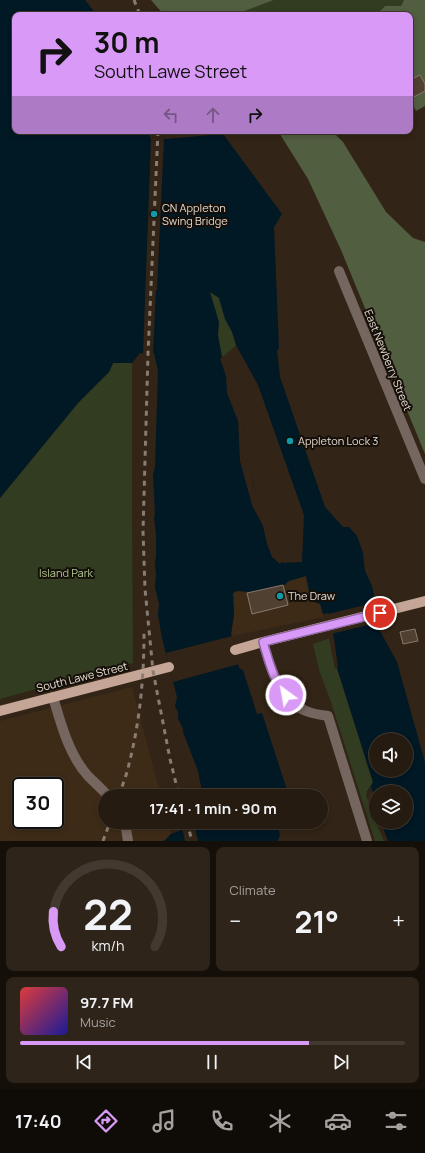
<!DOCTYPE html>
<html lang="en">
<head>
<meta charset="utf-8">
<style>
  body { margin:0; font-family:Manrope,sans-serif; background:#2e2419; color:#f1f3f6; height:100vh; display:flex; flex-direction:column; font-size:15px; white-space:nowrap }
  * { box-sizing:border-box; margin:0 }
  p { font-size:13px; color:#a4a19f }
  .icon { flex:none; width:22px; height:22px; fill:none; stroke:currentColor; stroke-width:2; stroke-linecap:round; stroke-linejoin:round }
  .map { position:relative; height:841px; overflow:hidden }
  .side { display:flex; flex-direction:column; gap:6px; padding:6px; background:#150f09; flex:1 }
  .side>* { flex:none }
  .guide { position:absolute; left:12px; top:12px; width:401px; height:122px; border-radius:8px; box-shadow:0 2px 6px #0003,0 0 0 1px #423930; background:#d99af7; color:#111; overflow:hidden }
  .controls { position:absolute; left:369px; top:733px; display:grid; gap:8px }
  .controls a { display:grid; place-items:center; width:44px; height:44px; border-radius:50%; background:#261b10; box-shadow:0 2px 6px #0003,0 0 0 1px #423930; font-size:20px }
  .speed { position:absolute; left:12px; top:777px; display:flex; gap:8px; font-size:20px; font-weight:700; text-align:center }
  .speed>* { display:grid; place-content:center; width:52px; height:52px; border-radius:50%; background:#261b10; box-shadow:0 2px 6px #0003,0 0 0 1px #423930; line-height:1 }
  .speed .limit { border:2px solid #111; border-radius:6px; background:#fff; color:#111 }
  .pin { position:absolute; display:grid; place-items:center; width:34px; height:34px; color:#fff; margin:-17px; border:2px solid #fff; border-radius:50%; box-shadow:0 1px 4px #0007 }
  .me { position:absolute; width:44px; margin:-22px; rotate:328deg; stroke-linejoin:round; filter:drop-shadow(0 0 3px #0008) }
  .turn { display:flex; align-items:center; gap:14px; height:84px; padding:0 16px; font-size:18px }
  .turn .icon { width:52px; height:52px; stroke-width:2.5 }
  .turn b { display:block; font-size:28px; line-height:34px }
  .lanes { display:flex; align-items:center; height:38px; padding:0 16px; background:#0003; justify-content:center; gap:20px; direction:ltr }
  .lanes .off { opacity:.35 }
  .big { font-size:30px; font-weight:700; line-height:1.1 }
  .side .widget { flex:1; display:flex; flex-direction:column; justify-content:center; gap:6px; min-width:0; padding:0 14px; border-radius:8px; background:#2e2419 }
  .side .dial { align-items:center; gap:0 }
  .dial svg { height:104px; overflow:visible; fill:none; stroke:#423930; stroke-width:7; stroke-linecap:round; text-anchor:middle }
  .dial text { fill:#f1f3f6; stroke:none }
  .song { display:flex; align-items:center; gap:12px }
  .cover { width:48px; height:48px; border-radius:6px; background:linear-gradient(135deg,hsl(0 70% 55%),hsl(240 70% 35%)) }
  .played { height:4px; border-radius:2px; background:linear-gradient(90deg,#d99af7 75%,#423930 75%) }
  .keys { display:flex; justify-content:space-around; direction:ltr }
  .heat { display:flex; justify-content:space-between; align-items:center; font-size:22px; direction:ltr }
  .side .tiles { flex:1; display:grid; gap:6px; grid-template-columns:1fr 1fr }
  .widget:last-child { grid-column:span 2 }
  .trip { position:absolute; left:98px; top:789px; width:230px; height:40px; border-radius:20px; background:#261b10; box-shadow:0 2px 6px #0003,0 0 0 1px #423930; font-weight:700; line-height:40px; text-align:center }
  .tab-bar { display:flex; height:64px; justify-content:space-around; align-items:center; background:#0f0b06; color:#a4a19f }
  .tab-bar .icon { width:28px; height:28px }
  .tab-bar .selected { color:#d99af7 }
  .tab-bar b { font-size:18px; color:#f1f3f6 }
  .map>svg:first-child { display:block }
  .built { fill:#3e2b17; fill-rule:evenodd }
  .green { fill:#313c20 }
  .forest { fill:#515e40 }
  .water { fill:#011825; fill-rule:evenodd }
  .pier { fill:#322416 }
  .building { fill:#504031; stroke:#8a7968 }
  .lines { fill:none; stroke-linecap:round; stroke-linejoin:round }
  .minor { stroke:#75665f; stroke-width:10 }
  .major { stroke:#c4a596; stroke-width:10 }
  .rail { stroke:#897d71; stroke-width:3; stroke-dasharray:5 5; stroke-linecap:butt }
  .route-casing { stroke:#8d64a1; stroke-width:10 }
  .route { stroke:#d99af7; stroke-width:7 }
  .culture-dot { fill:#0f9aa8; stroke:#150f09; stroke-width:1.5 }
  .labels { text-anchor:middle; stroke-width:4; stroke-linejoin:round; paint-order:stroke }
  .poi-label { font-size:11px; fill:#e4dad1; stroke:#150f09; text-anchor:start }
  .street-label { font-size:11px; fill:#e4dad1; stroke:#150f09 }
  .park-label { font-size:11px; fill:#b1c991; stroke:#150f09 }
</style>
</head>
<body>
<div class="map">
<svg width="425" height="841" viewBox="0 0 425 841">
  <rect width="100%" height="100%" fill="#322416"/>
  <!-- built -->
  <g class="built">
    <path d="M306 576 308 588 320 604 324 617 232 636V626L234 615 233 593 237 591 251 592Z"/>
    <path d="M132 687 161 796H105V822H168L171 834 164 841H0V721ZM21 786H55V820H21Z"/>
  </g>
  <!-- green -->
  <g class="green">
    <path d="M274 0H404L401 6H385L376 15H234Z"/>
    <path d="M209 275 239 343 220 359 205 295Z"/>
    <path d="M113 363H132V511L133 663 0 699V498L78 403 109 372Z"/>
    <path d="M327 639H331L336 665 373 782 376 822H378L386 841H375L331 702 319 670 313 644Z"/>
  </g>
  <!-- forest -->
  <g class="forest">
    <path d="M151 0H274L234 15H164Z"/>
    <path d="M404 0H425V84L410 80V15L377 14 385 6H401Z"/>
    <path d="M425 91V106L416 111 410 99Z"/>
    <path d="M278 131H332L343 142 386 212 413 238 425 242V454L341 250 308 179Z"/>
  </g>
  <!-- water -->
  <g class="water">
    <path d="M0 0H85L97 15H15V131H147L151 139H166L223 134 282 214 274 227 279 349 277 350 280 377 325 507 343 527H349L357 536 363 553 365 571 372 586 375 600 373 601 379 626 382 625 398 658 421 739 425 764V841H386L378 822H406V792H376V816L367 792 373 782 336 665 331 639 334 638 328 613 323 614 320 604 311 601 306 576 289 581 283 586 251 592 237 591 233 593 234 615 231 634 239 668 243 670 257 714 262 713 289 796H203L198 771 183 732V729L178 718V712L175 706 177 697 162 638 158 615 159 604 155 587 156 574 155 563 156 555V534L154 517 155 513 153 475 155 467 158 371 154 353H140L132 363H113L109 372 78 403 0 498ZM210 292 219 298 225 319 232 332 236 345 258 385 298 498 304 515 302 562 283 563 271 547 242 445 245 427 237 405 229 394 231 381 222 357 218 335 219 322ZM376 740H406V770H376Z"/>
    <path d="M198 822H290L278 827 280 835 278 841H164L171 834 195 825Z"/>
  </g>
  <!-- pier -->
  <g class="pier">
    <path d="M151 138 164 139 157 290H156L153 354H143Z"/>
    <path d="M223 356 233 380 231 393 237 402 245 427 244 444 253 485 267 517 273 546 284 560 280 564 272 557 267 544 263 526 252 505 240 461 238 421 227 393 226 376 220 359Z"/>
    <path d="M377 600 376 602 380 622 331 634 326 615H324L373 603V601Z"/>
    <path d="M384 625 400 658 409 684 423 739 424 759 397 662 380 631 379 626Z"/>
    <path d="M232 636 239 664 173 682 166 653Z"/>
    <path d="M334 638 338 667 335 669 329 639Z"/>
    <path d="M371 786 376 804V818L374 817 366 795Z"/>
    <path d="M376 822H381L388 841H384Z"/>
    <path d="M194 824 198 841H185L182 828Z"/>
  </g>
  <!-- building -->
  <g class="building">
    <path d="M420 75 425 84V91L410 99V80Z"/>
    <path d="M283 585 288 605 252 614 247 593Z"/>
    <path d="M415 629 418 641 403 644 400 632Z"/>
  </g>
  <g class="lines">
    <!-- minor -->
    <g class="minor">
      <path d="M339 271 425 479"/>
      <path d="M263 642C271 668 278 700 306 711 313 714 321 715 328 716L367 841"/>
      <path d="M53 697C61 724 69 755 88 776 95 783 102 789 108 796"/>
      <path d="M125 822 128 841"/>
    </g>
    <!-- major -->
    <g class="major">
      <path d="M235 650 263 642 425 601"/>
      <path d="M0 711 169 667"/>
    </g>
    <!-- rail -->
    <g class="rail">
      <path d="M134 0 140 15"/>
      <path d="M158 131 148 354 143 531 145 589 153 671 170 759 179 796"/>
      <path d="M119 796C122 785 127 775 129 764 140 721 144 677 144 633"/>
      <path d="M187 822 192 841"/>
      <path d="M103 841 110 822"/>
    </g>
  </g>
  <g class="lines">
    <!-- route casing -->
    <g class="route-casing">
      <path id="route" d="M286 695C273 680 269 661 263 642L380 613"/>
    </g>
    <!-- route -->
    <use href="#route" class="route"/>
  </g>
  <!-- markers -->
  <g class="culture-dot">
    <circle cx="154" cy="214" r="4"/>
    <circle cx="290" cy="441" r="4"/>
    <circle cx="280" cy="596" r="4"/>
  </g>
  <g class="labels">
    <!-- poi labels -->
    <g class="poi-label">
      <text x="162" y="212">CN Appleton<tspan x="162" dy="13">Swing Bridge</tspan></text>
      <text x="298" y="445">Appleton Lock 3</text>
      <text x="288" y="600">The Draw</text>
    </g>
    <!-- street labels -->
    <g class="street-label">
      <text transform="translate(388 360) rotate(68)" y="4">East Newberry Street</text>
      <text transform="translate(82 677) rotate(-14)" y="4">South Lawe Street</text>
    </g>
    <!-- park labels -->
    <g class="park-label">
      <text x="66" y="577">Island Park</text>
    </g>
  </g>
</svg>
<div class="controls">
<a><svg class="icon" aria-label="sound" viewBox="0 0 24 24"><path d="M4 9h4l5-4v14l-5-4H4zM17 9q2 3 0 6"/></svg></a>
<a><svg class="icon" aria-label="layers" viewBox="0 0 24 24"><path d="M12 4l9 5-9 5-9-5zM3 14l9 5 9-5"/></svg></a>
</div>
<div class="speed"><div class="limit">30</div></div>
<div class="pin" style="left:380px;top:613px;background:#d93025"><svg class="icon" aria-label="arrive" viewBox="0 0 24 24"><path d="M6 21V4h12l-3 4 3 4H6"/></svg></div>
<svg class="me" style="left:286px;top:695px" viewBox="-20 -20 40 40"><circle r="17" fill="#d99af7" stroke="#fff" stroke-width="3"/><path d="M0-11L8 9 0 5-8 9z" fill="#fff"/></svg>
<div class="trip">17:41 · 1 min · 90 m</div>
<div class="guide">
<div class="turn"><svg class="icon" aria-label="right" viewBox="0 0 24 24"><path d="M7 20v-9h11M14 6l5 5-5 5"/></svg><div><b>30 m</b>South Lawe Street</div></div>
<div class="lanes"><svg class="icon off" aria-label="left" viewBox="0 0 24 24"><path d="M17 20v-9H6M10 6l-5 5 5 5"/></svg><svg class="icon off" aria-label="ahead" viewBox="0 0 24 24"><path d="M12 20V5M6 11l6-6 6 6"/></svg><svg class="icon" aria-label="right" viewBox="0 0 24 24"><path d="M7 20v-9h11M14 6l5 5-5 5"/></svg></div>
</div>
</div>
<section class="side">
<div class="tiles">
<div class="widget dial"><svg viewBox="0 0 100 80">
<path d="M14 69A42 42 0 1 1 86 69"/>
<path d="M14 69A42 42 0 0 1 8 42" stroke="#d99af7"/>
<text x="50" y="56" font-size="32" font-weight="700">22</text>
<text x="50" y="72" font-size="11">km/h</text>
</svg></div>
<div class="widget"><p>Climate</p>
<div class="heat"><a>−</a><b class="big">21°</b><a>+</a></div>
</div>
<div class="widget">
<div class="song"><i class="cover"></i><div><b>97.7 FM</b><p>Music</p></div></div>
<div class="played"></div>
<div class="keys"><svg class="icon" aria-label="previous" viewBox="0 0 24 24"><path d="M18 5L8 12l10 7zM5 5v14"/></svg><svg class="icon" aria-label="pause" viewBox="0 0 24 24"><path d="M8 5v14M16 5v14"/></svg><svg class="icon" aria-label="next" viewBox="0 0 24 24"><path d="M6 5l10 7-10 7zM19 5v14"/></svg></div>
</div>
</div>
</section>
<nav class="tab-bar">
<b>17:40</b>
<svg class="icon selected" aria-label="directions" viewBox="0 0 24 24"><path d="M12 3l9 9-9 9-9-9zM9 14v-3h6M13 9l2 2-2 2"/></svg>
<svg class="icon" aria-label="music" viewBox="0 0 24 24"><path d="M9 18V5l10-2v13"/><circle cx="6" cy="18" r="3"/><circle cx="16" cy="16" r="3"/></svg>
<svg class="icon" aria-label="phone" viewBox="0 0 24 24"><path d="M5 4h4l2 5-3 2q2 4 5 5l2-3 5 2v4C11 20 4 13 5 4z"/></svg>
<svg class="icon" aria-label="climate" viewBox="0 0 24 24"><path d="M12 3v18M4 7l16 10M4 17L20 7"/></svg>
<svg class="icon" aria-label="car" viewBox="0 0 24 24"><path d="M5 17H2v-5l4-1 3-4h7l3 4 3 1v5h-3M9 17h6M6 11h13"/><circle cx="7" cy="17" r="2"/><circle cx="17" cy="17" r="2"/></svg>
<svg class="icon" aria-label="filters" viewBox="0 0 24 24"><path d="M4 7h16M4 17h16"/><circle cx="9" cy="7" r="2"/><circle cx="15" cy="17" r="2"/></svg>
</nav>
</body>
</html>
